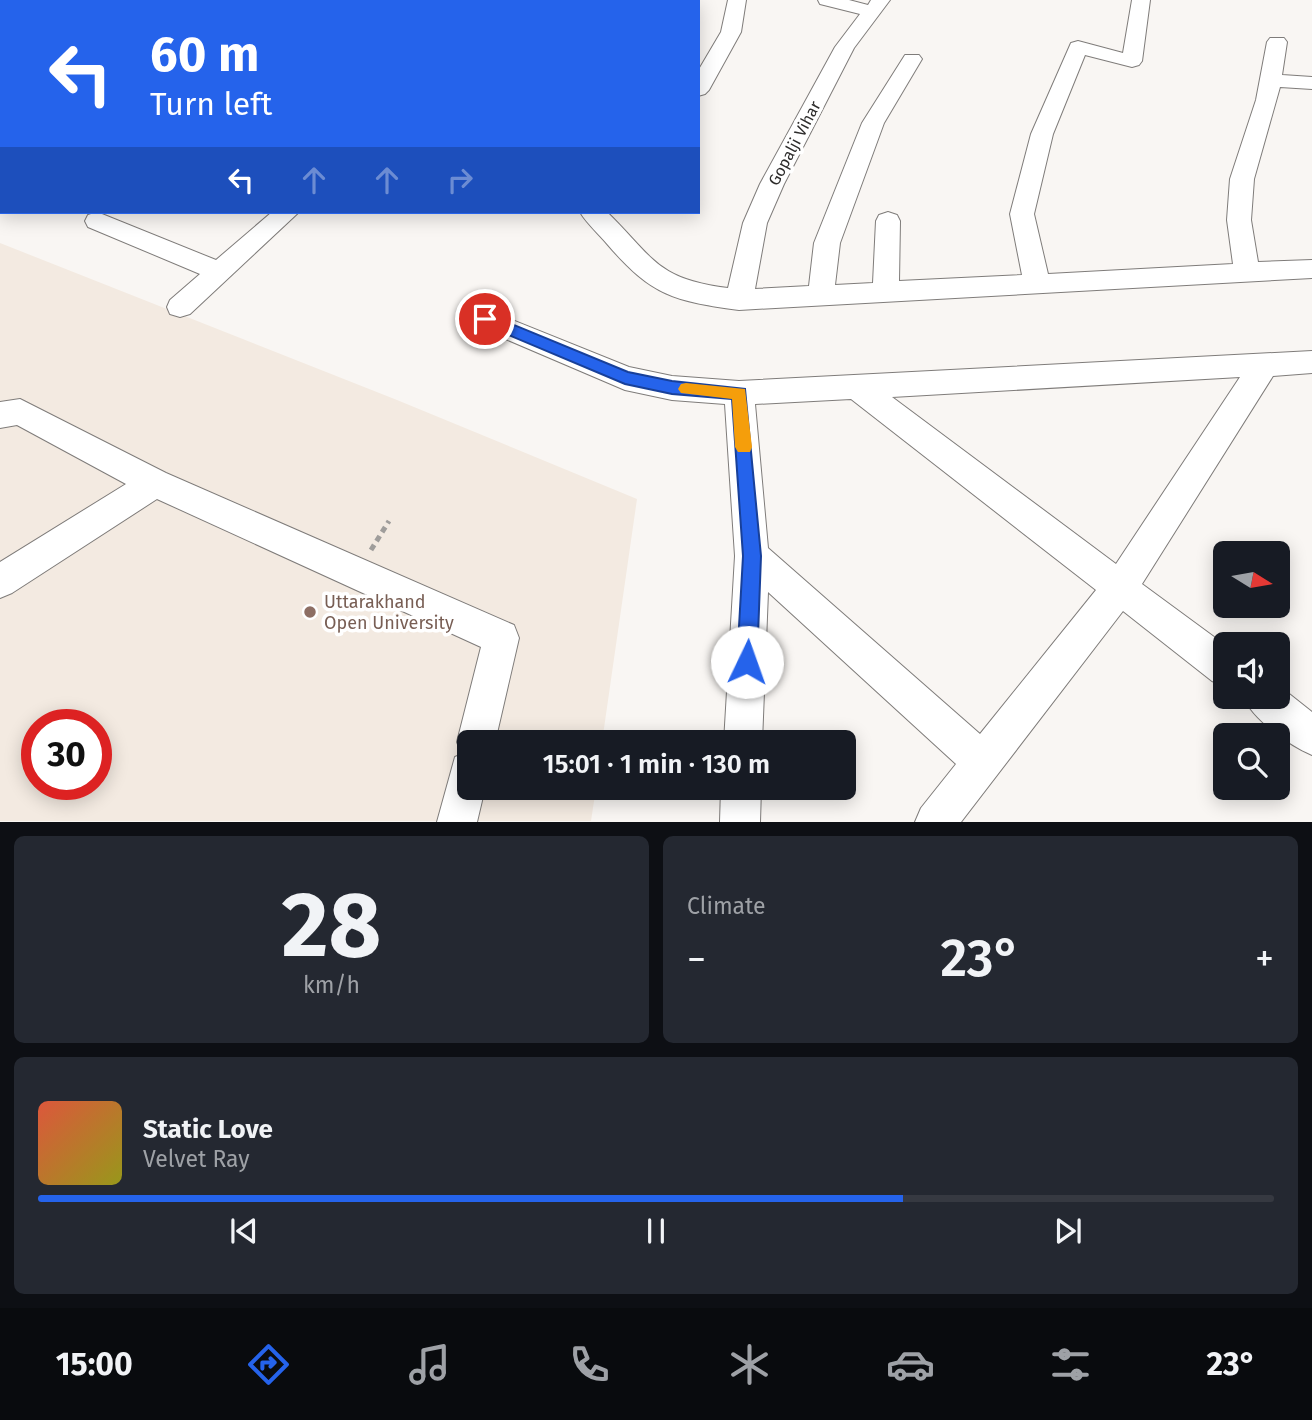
<!DOCTYPE html>
<html lang="en">
<head>
<meta charset="utf-8">
<style>
  body { margin:0; font-family:"Fira Sans",sans-serif; background:#242831; color:#f1f3f6; height:100vh; display:flex; flex-direction:column; font-size:26px; white-space:nowrap }
  * { box-sizing:border-box; margin:0 }
  p { font-size:23px; color:#9ea1a6 }
  .icon { flex:none; width:38px; height:38px; fill:none; stroke:currentColor; stroke-width:2; stroke-linecap:round; stroke-linejoin:round }
  .map { position:relative; height:822px; overflow:hidden }
  .side { display:flex; flex-direction:column; gap:14px; padding:14px; background:#0d0f14; flex:1 }
  .side>* { flex:none }
  .top-card { position:absolute; left:0px; top:0px; width:700px; height:214px; box-shadow:0 4px 18px #0003; background:#2563eb; color:#fff; overflow:hidden }
  .needle { width:46px; rotate:101deg }
  .controls { position:absolute; left:1213px; top:541px; display:grid; gap:14px }
  .controls a { display:grid; place-items:center; width:77px; height:77px; border-radius:10px; background:#171b24; box-shadow:0 4px 18px #0003; font-size:35px }
  .speed { position:absolute; left:21px; top:709px; display:flex; gap:14px; font-size:35px; font-weight:700; text-align:center }
  .speed>* { display:grid; place-content:center; width:91px; height:91px; border-radius:50%; background:#171b24; box-shadow:0 4px 18px #0003; line-height:1 }
  .speed .limit { border:10px solid #d22; background:#fff; color:#111 }
  .pin { position:absolute; display:grid; place-items:center; width:60px; height:60px; color:#fff; margin:-30px; border:4px solid #fff; border-radius:50%; box-shadow:0 2px 7px #0007 }
  .me { position:absolute; width:77px; margin:-38px; rotate:3deg; stroke-linejoin:round; filter:drop-shadow(0 0 5px #0008) }
  .turn { display:flex; align-items:center; gap:24px; height:147px; padding:0 35px; font-size:32px }
  .turn .icon { width:91px; height:91px; stroke-width:2.5 }
  .turn b { display:block; font-size:49px; line-height:60px }
  .lanes { display:flex; align-items:center; height:66px; padding:0 35px; background:#0003; justify-content:center; gap:35px; direction:ltr }
  .lanes .off { opacity:.35 }
  .big { font-size:52px; font-weight:600; line-height:1.1 }
  .side .card { flex:1; display:flex; flex-direction:column; justify-content:center; gap:10px; min-width:0; padding:0 24px; border-radius:10px; background:#242831 }
  .side .dial { align-items:center; gap:0 }
  .dial b { font-size:91px; line-height:1 }
  .song { display:flex; align-items:center; gap:21px }
  .cover { width:84px; height:84px; border-radius:10px; background:linear-gradient(135deg,hsl(10 70% 55%),hsl(60 70% 35%)) }
  .played { height:7px; border-radius:4px; background:linear-gradient(90deg,#2563eb 70%,#363941 70%) }
  .keys { display:flex; justify-content:space-around; direction:ltr }
  .heat { display:flex; justify-content:space-between; align-items:center; font-size:38px; direction:ltr }
  .side .tiles { flex:1; display:grid; gap:14px; grid-template-columns:1fr 1fr }
  .card:last-child { grid-column:span 2 }
  .trip { position:absolute; left:457px; top:730px; width:399px; height:70px; border-radius:10px; background:#171b24; box-shadow:0 4px 18px #0003; font-weight:600; line-height:70px; text-align:center }
  .menu { display:flex; height:112px; justify-content:space-around; align-items:center; background:#090b0e; color:#9ea1a6 }
  .menu .icon { width:49px; height:49px }
  .menu .current { color:#2563eb }
  .menu b { font-size:32px; color:#f1f3f6 }
  .map>svg:first-child { display:block }
  .built { fill:#f3eae1; fill-rule:evenodd }
  .lines { fill:none; stroke-linecap:round; stroke-linejoin:round }
  .minor-casing { stroke:#7f7c7a; stroke-width:2 }
  .path { stroke:#9f9d9b; stroke-width:5; stroke-dasharray:6 4.5; stroke-linecap:butt }
  .minor { fill:#fff; fill-rule:evenodd }
  .route { fill:#2563eb; stroke:#184099; stroke-width:2 }
  .slow { fill:#f59e0b }
  .education-dot { fill:#8d6e63; stroke:#fff; stroke-width:2.5 }
  .labels { text-anchor:middle; stroke-width:7; stroke-linejoin:round; paint-order:stroke }
  .far-street-label { font-size:16px; fill:#2e2d2c; stroke:#fff }
  .education-label { font-size:18px; fill:#785e54; stroke:#fff; text-anchor:start }
</style>
</head>
<body>
<div class="map">
<svg width="1312" height="822" viewBox="0 0 1312 822">
  <rect width="100%" height="100%" fill="#f9f6f3"/>
  <!-- built -->
  <path class="built" d="M0 243 397 400 637 499 602 742H469V788H596L591 821H0ZM37 724H96V784H37Z"/>
  <g class="lines">
    <!-- minor casing -->
    <g class="minor-casing">
      <g id="minor">
        <path d="M0 0H12L2 2 0 8Z"/>
        <path d="M227 0H247L226 2Z"/>
        <path d="M380 0H399L400 2H381Z"/>
        <path d="M428 0H446L427 2Z"/>
        <path d="M728 0H746L741 32 709 90 705 94 698 96V71L721 32Z"/>
        <path d="M818 0H849L868 5 871 0H890L854 48 784 184 767 223 755 289 809 286 814 243 862 123 905 55H919L922 59 884 123 840 243 835 285 873 283 876 221 879 215 888 212 897 215 900 221 899 281 1022 275 1010 214 1031 134 1071 43 1078 41 1123 53 1132 0H1150L1142 61 1139 65 1132 67 1085 55 1053 134 1034 214 1048 274 1233 264 1227 220 1230 179 1256 100 1267 42 1270 38H1284L1287 42 1282 75 1312 77V89L1280 87 1254 179 1251 220 1258 262 1312 260V278L739 310C674 301 652 296 608 245 599 234 587 224 580 212H607C654 258 656 279 728 288L743 223 760 184 835 47 860 14 820 4Z"/>
        <path d="M97 212 216 260 272 212H299L190 314 180 317 170 314 167 307 170 300 200 274 88 227 85 221 88 215Z"/>
        <path d="M485 309 629 367 672 376 739 381 1312 351V373L1273 376 1142 584 1225 645V686L1212 681 1123 611 961 822H915L921 808 956 764 768 592 762 742H724L735 556 725 404 672 400 625 390 475 326 471 319 475 312ZM1240 377 1116 564 892 397ZM851 399 1096 590 980 734 768 548 755 404Z"/>
        <path d="M20 399 166 473 514 625 519 638 495 742H469V788H485L477 822H437L455 757 462 754 457 742 481 647 157 499 12 593 0 598V562L126 484 17 425 0 428V402Z"/>
        <path d="M1278 685 1312 712V755C1290 746 1252 719 1243 696H1278Z"/>
        <path d="M721 788H761L760 822H720Z"/>
      </g>
    </g>
    <!-- path -->
    <path class="path" d="M371 550 389 521"/>
    <!-- minor -->
    <use href="#minor" class="minor"/>
  </g>
  <!-- route -->
  <path class="route" d="M485 313 628 372 672 381 745 389 761 556 757 662 754 669 747 672 740 669 737 662 743 556 732 399 672 394 625 384 480 323 477 319Z"/>
  <!-- slow -->
  <path class="slow" d="M686 383 745 389 752 447 750 452H738L735 447 732 399 681 393 678 389 681 384Z"/>
  <!-- markers -->
  <circle class="education-dot" cx="310" cy="612" r="7"/>
  <g class="labels">
    <!-- far-street labels -->
    <g class="far-street-label">
      <text transform="translate(794 143) rotate(-62)" y="6">Gopalji Vihar</text>
    </g>
    <!-- education labels -->
    <g class="education-label">
      <text x="324" y="608">Uttarakhand<tspan x="324" dy="21">Open University</tspan></text>
    </g>
  </g>
</svg>
<div class="controls">
<a><svg class="needle" viewBox="-14 -14 28 28"><path d="M0-13l5 13h-10z" fill="#e53935"/><path d="M0 13l5-13h-10z" fill="#9ea1a6"/></svg></a>
<a><svg class="icon" aria-label="sound" viewBox="0 0 24 24"><path d="M4 9h4l5-4v14l-5-4H4zM17 9q2 3 0 6"/></svg></a>
<a><svg class="icon" aria-label="search" viewBox="0 0 24 24"><circle cx="10" cy="10" r="6"/><path d="M15 15l6 6"/></svg></a>
</div>
<div class="speed"><div class="limit">30</div></div>
<div class="pin" style="left:485px;top:319px;background:#d93025"><svg class="icon" aria-label="arrive" viewBox="0 0 24 24"><path d="M6 21V4h12l-3 4 3 4H6"/></svg></div>
<svg class="me" style="left:747px;top:662px" viewBox="-20 -20 40 40"><circle r="19" fill="#fff"/><path d="M0-13L10 11 0 6-10 11z" fill="#2563eb"/></svg>
<div class="trip">15:01 · 1 min · 130 m</div>
<div class="top-card">
<div class="turn"><svg class="icon" aria-label="left" viewBox="0 0 24 24"><path d="M17 20v-9H6M10 6l-5 5 5 5"/></svg><div><b>60 m</b>Turn left</div></div>
<div class="lanes"><svg class="icon" aria-label="left" viewBox="0 0 24 24"><path d="M17 20v-9H6M10 6l-5 5 5 5"/></svg><svg class="icon off" aria-label="ahead" viewBox="0 0 24 24"><path d="M12 20V5M6 11l6-6 6 6"/></svg><svg class="icon off" aria-label="ahead" viewBox="0 0 24 24"><path d="M12 20V5M6 11l6-6 6 6"/></svg><svg class="icon off" aria-label="right" viewBox="0 0 24 24"><path d="M7 20v-9h11M14 6l5 5-5 5"/></svg></div>
</div>
</div>
<section class="side">
<div class="tiles">
<div class="card dial"><b>28</b><p>km/h</p></div>
<div class="card"><p>Climate</p>
<div class="heat"><a>−</a><b class="big">23°</b><a>+</a></div>
</div>
<div class="card">
<div class="song"><i class="cover"></i><div><b>Static Love</b><p>Velvet Ray</p></div></div>
<div class="played"></div>
<div class="keys"><svg class="icon" aria-label="previous" viewBox="0 0 24 24"><path d="M18 5L8 12l10 7zM5 5v14"/></svg><svg class="icon" aria-label="pause" viewBox="0 0 24 24"><path d="M8 5v14M16 5v14"/></svg><svg class="icon" aria-label="next" viewBox="0 0 24 24"><path d="M6 5l10 7-10 7zM19 5v14"/></svg></div>
</div>
</div>
</section>
<nav class="menu">
<b>15:00</b>
<svg class="icon current" aria-label="directions" viewBox="0 0 24 24"><path d="M12 3l9 9-9 9-9-9zM9 14v-3h6M13 9l2 2-2 2"/></svg>
<svg class="icon" aria-label="music" viewBox="0 0 24 24"><path d="M9 18V5l10-2v13"/><circle cx="6" cy="18" r="3"/><circle cx="16" cy="16" r="3"/></svg>
<svg class="icon" aria-label="phone" viewBox="0 0 24 24"><path d="M5 4h4l2 5-3 2q2 4 5 5l2-3 5 2v4C11 20 4 13 5 4z"/></svg>
<svg class="icon" aria-label="climate" viewBox="0 0 24 24"><path d="M12 3v18M4 7l16 10M4 17L20 7"/></svg>
<svg class="icon" aria-label="car" viewBox="0 0 24 24"><path d="M5 17H2v-5l4-1 3-4h7l3 4 3 1v5h-3M9 17h6M6 11h13"/><circle cx="7" cy="17" r="2"/><circle cx="17" cy="17" r="2"/></svg>
<svg class="icon" aria-label="filters" viewBox="0 0 24 24"><path d="M4 7h16M4 17h16"/><circle cx="9" cy="7" r="2"/><circle cx="15" cy="17" r="2"/></svg>
<b>23°</b>
</nav>
</body>
</html>
